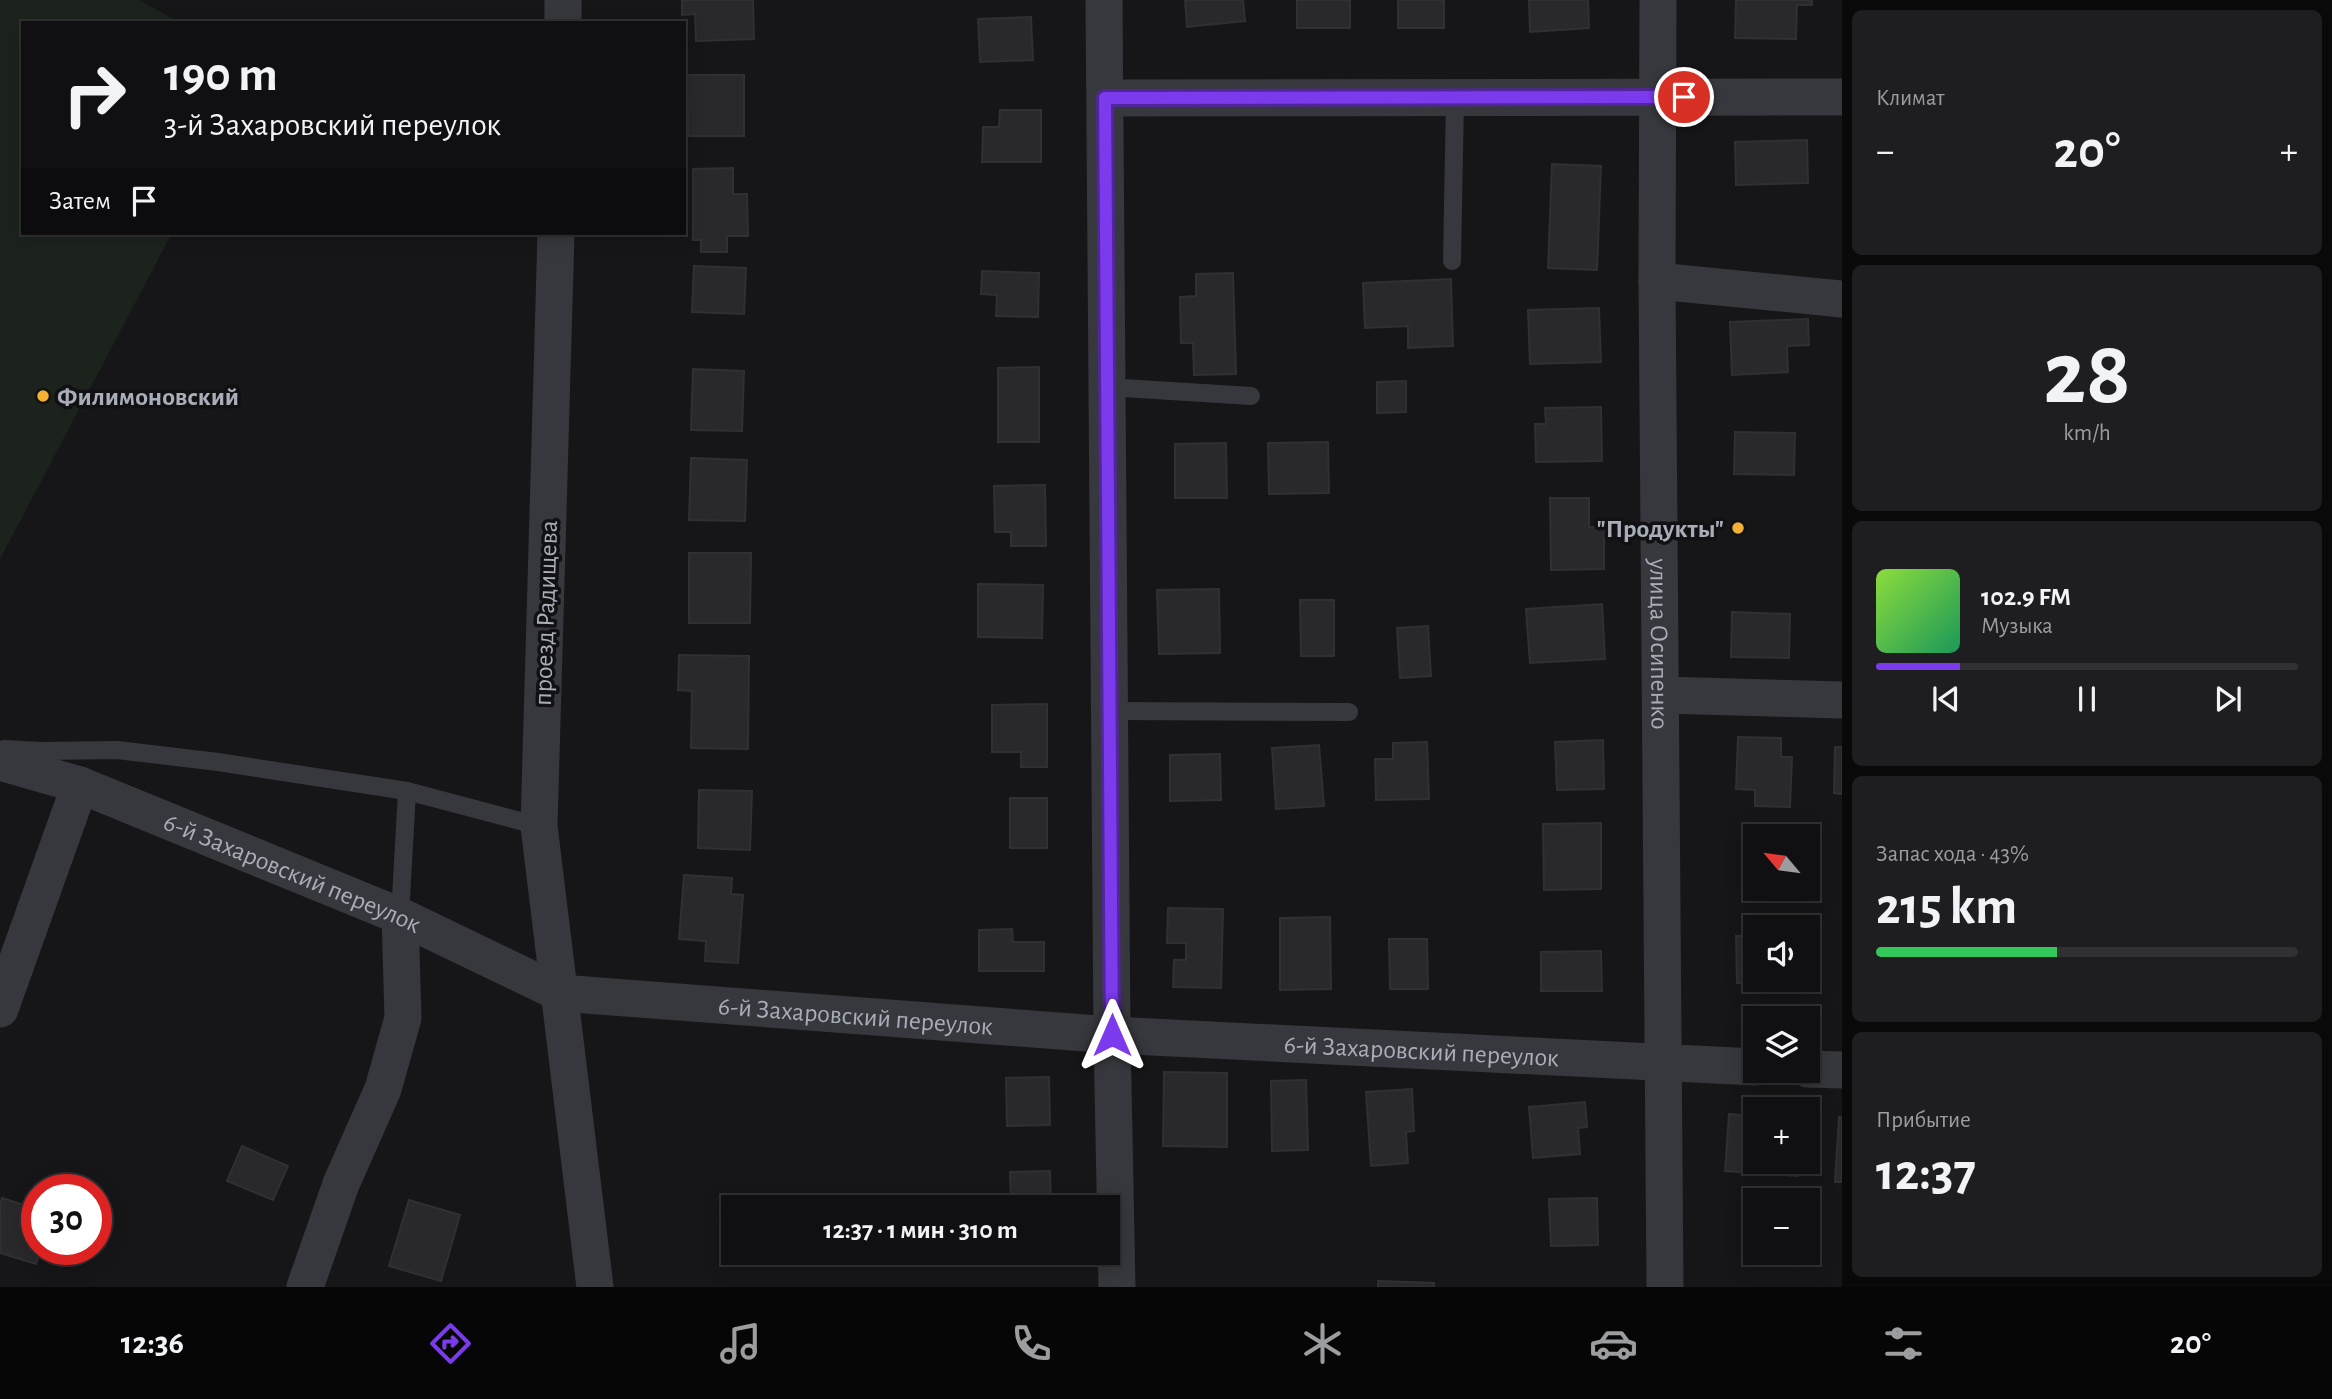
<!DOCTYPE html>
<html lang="ru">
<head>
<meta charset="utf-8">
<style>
  body { margin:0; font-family:"Alegreya Sans",sans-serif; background:#1e1e20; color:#f1f3f6; height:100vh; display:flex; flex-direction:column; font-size:26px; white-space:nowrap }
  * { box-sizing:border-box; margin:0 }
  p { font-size:23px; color:#9c9d9f }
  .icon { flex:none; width:38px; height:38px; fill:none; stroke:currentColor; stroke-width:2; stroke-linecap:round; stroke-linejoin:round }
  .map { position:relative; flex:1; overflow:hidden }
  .details { display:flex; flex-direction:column; gap:10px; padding:10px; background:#09090a; width:490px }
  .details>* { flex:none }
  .banner { position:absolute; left:21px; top:21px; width:665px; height:214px; border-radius:0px; box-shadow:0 4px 18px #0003,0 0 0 2px #303032; background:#101012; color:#f1f3f6; overflow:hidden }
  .needle { width:46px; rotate:299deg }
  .controls { position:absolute; left:1743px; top:824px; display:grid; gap:14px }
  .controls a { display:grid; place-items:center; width:77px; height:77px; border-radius:0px; background:#101012; box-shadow:0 4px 18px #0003,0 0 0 2px #303032; font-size:35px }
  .speed { position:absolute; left:21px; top:1174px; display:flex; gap:14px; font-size:35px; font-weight:700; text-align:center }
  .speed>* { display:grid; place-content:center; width:91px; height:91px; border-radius:50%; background:#101012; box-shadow:0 4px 18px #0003,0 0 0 2px #303032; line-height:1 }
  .speed .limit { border:10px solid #d22; background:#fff; color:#111 }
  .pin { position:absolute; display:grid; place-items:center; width:60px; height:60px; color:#fff; margin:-30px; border:4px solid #fff; border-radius:50%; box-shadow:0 2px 7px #0007 }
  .me { position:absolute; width:77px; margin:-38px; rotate:0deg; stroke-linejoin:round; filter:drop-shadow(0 0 5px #0008) }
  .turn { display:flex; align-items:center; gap:24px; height:147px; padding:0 28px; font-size:32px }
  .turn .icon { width:91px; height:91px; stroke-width:2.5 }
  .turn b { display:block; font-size:49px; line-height:60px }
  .then { display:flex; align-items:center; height:66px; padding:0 28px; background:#0003; gap:14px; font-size:26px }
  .big { font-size:52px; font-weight:700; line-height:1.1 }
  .details .tile { flex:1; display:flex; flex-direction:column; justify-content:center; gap:10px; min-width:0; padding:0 24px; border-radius:10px; background:#1e1e20 }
  .details .dial { align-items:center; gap:0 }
  .dial b { font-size:91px; line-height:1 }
  .song { display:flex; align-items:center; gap:21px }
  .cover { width:84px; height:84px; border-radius:10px; background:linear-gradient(135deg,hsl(90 70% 55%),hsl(150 70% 35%)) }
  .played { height:7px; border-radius:4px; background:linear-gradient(90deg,#7c3aed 20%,#303032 20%) }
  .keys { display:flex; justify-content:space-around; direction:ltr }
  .heat { display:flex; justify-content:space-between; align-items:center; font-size:38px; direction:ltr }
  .charge { height:10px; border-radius:5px; background:linear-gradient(90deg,#34c759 43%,#303032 0) }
  .trip { position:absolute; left:721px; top:1195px; width:399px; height:70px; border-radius:0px; background:#101012; box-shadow:0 4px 18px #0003,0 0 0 2px #303032; font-weight:700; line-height:70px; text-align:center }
  .menu { display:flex; height:112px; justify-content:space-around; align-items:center; background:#060607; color:#9c9d9f }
  .menu .icon { width:49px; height:49px }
  .menu .on { color:#7c3aed }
  .menu b { font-size:32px; color:#f1f3f6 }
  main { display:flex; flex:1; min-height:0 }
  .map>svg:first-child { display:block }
  .green { fill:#1c231d }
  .building { fill:#29292c; stroke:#303034; stroke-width:2 }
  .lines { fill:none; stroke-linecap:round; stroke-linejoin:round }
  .service { stroke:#37383d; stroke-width:18 }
  .minor { stroke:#37383d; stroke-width:37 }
  .route-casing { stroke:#51269a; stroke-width:18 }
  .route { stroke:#7c3aed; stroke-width:12 }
  .poi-dot { fill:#f2b134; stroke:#111113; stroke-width:2.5 }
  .labels { text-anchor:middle; stroke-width:7; stroke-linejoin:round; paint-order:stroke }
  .poi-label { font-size:26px; font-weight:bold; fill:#a8adb8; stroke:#111113; text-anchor:start }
  .street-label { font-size:26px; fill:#a8adb8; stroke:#111113 }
</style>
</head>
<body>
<main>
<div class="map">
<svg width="1842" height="1287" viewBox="0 0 1842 1287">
  <rect width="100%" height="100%" fill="#161618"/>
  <!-- green -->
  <path class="green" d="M0 0H139L181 23H23V233H172L0 559Z"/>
  <!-- building -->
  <g class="building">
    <path d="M682 0H753L754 39 696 41 695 14 682 15Z"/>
    <path d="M1185 0H1243L1245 21 1187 27Z"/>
    <rect x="1297" y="0" width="53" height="28"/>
    <rect x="1398" y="0" width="46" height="28"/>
    <path d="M1529 0H1588L1589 28 1530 32Z"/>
    <path d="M1736 0H1812V5H1797L1796 39 1735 38Z"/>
    <path d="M1031 17 1033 60 980 62 978 19Z"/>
    <path d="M687 75H744V136H688Z"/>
    <path d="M1000 110H1041V162H982L983 127H999Z"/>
    <path d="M1807 140 1808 183 1736 185 1735 142Z"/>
    <path d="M1552 164 1601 166 1597 270 1548 268Z"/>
    <path d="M733 168V194H747L748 236H727V252H701V240H693V169Z"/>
    <path d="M694 266 746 268 744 314 692 312Z"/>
    <path d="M982 271 1039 273 1038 317 996 316 997 295 981 294Z"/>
    <path d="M1233 273 1236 374 1194 375 1193 343H1181L1180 297 1196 296V274Z"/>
    <path d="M1451 279 1453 346 1408 348V326L1365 328 1363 283Z"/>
    <path d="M1599 308 1601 362 1530 364 1528 310Z"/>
    <path d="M1808 319 1809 345 1787 346 1788 372 1732 375 1730 322Z"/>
    <path d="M1039 367V442H998V368Z"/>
    <path d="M693 369 744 371 742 431 691 430Z"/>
    <path d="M1406 381V412L1377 413V382Z"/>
    <path d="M1601 407 1602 461 1536 462 1535 424H1546L1545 408Z"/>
    <path d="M1735 432 1795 433 1794 475 1734 474Z"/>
    <path d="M1328 442 1329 493 1269 494 1268 443Z"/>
    <path d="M1226 443 1227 498H1175V444Z"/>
    <path d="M691 458 747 460 745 521 689 520Z"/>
    <path d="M1045 485 1046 546H1011V532H995L994 486Z"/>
    <path d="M1550 498H1589V527L1604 528V569L1551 570Z"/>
    <path d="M689 553H751L750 623H689Z"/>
    <path d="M978 584 1043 585 1042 638 978 637Z"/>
    <path d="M1219 589 1220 653 1159 654 1157 590Z"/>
    <path d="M1300 600H1334V656H1301Z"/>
    <path d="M1602 604 1605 659 1530 663 1526 609Z"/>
    <path d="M1732 612 1790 614 1789 658 1731 657Z"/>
    <path d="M1428 626 1431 676 1400 678 1397 628Z"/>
    <path d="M679 655 749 656 748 749 691 748 692 691 678 690Z"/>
    <path d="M1047 704V767H1021V752H992V705Z"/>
    <path d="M1738 737 1781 738V757H1792L1790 807 1755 806V790L1736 789Z"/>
    <path d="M1603 740 1604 789 1557 790 1555 742Z"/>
    <path d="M1427 742 1429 799 1376 800 1375 759H1393V743Z"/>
    <path d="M1319 745 1324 806 1276 809 1272 748Z"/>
    <path d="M1835 747H1842V794L1834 793Z"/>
    <path d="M1220 754 1221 800 1170 801V755Z"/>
    <path d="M699 790 752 791 750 850 698 848Z"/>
    <rect x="1010" y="798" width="37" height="50"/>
    <path d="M1601 823V889L1544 890 1543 824Z"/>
    <path d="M684 875 732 878 731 894 743 895 738 963 705 961 706 941 679 939Z"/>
    <path d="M1168 908 1223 909 1221 988 1173 987 1174 960H1186V943H1167Z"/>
    <path d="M1330 917 1331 989 1280 990V918Z"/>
    <path d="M1012 929 1013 942H1044V971H979V930Z"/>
    <path d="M1736 936H1755V980H1791V983H1737Z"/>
    <path d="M1389 939H1427L1428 989H1390Z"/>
    <path d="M1601 951 1602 991H1541V952Z"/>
    <path d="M1164 1072 1227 1073V1147L1163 1146Z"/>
    <path d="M1049 1077 1050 1125 1007 1126 1006 1078Z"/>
    <path d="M1306 1080 1308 1150 1272 1151 1271 1081Z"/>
    <path d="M1412 1089 1414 1131 1406 1132 1408 1163 1371 1166 1366 1092Z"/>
    <path d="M1585 1102 1587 1127 1578 1128 1580 1154 1533 1158 1529 1107Z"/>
    <path d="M1729 1114 1755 1116V1162H1799L1798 1176 1725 1171Z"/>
    <path d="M1839 1117H1842V1182H1835Z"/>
    <path d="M242 1146 288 1166 273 1200 227 1181Z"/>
    <path d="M1050 1171 1051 1208H1011L1010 1172Z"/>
    <path d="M2 1198 37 1209V1250H40L36 1264 0 1253V1204Z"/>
    <path d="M1597 1198 1598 1245 1551 1246 1549 1199Z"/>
    <path d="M409 1200 460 1215 441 1281 389 1266Z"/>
    <path d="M1378 1281 1434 1283V1287H1378Z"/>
  </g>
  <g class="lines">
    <!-- service -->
    <g class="service">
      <path d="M1452 261 1455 98"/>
      <path d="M1107 387 1251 396"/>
      <path d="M1110 711 1349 712"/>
      <path d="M4 749 41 751 117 750 218 762 407 791 539 826"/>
      <path d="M400 916 407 791"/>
    </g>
    <!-- minor -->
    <g class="minor">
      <path d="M1104 0 1112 1035 1117 1287"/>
      <path id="s1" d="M1658 0 1657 281 1665 1287"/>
      <path d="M563 23V0"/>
      <path d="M1105 98 1842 97"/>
      <path d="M556 233 539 826 595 1287"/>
      <path d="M1657 281 1842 299"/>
      <path d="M1661 695 1842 700"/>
      <path id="s2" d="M0 762 80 785 400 916 560 993 1112 1035 1755 1067"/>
      <path d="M0 1009 80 785"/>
      <path d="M1808 1069 1842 1070"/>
      <path d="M305 1287 341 1184 383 1089 403 1018 400 916"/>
    </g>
  </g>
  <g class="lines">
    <!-- route casing -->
    <g class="route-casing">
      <path id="route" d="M1112 1035 1105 98 1684 97"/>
    </g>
    <!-- route -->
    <use href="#route" class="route"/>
  </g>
  <!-- markers -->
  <g class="poi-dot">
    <circle cx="43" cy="396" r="7"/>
    <circle cx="1738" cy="528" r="7"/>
  </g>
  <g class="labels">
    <!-- poi labels -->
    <g class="poi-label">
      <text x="57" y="405">Филимоновский</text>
      <text x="1724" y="537" text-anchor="end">"Продукты"</text>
    </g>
    <!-- street labels -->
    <g class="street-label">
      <text transform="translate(545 613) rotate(-88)" y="9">проезд Радищева</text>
      <text dy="9" stroke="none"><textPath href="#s1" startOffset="644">улица Осипенко</textPath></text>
      <text dy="9" stroke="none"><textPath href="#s2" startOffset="313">6-й Захаровский переулок</textPath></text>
      <text dy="9" stroke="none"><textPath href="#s2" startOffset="903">6-й Захаровский переулок</textPath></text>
      <text dy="9" stroke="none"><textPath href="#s2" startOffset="1470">6-й Захаровский переулок</textPath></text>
    </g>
  </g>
</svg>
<div class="controls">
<a><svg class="needle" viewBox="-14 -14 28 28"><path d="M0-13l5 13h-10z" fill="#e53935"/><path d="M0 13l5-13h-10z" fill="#9c9d9f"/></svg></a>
<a><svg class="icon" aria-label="sound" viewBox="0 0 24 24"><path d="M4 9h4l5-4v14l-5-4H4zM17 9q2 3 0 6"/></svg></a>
<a><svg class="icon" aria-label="layers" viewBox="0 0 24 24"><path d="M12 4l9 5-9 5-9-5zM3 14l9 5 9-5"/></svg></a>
<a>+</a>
<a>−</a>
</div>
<div class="speed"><div class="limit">30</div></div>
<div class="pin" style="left:1684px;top:97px;background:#d93025"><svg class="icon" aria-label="arrive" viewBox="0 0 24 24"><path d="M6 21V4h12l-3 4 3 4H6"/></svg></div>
<svg class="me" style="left:1112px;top:1035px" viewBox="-20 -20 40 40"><path d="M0-17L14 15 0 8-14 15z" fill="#7c3aed" stroke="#fff" stroke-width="4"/></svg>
<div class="trip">12:37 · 1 мин · 310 m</div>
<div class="banner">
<div class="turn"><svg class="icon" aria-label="right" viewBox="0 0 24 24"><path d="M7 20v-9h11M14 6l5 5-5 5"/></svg><div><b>190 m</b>3-й Захаровский переулок</div></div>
<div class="then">Затем<svg class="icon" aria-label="arrive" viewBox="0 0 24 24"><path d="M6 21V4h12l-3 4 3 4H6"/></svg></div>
</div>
</div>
<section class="details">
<div class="tile"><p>Климат</p>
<div class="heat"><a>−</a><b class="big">20°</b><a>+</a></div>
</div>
<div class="tile dial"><b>28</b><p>km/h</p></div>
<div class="tile">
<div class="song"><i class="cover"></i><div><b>102.9 FM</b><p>Музыка</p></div></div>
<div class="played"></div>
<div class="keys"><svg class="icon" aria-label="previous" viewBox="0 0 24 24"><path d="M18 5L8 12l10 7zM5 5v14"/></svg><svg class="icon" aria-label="pause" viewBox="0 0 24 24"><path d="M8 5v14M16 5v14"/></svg><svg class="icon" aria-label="next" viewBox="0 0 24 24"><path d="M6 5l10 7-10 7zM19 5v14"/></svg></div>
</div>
<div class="tile"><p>Запас хода · 43%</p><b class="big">215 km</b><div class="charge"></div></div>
<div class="tile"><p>Прибытие</p><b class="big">12:37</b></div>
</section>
</main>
<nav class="menu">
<b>12:36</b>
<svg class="icon on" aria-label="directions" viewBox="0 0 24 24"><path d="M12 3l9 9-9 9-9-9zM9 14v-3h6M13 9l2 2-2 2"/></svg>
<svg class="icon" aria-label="music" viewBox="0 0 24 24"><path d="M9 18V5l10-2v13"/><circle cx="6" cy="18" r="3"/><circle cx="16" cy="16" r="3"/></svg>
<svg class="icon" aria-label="phone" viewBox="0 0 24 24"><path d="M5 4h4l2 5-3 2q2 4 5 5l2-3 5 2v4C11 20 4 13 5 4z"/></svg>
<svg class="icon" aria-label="climate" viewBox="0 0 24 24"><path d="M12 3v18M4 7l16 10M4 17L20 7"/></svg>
<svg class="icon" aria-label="car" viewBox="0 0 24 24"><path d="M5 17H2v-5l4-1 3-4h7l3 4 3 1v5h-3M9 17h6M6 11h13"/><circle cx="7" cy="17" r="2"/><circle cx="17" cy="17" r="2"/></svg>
<svg class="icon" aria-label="filters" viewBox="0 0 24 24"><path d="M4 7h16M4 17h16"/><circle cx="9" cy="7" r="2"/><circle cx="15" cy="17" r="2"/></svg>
<b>20°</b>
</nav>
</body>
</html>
